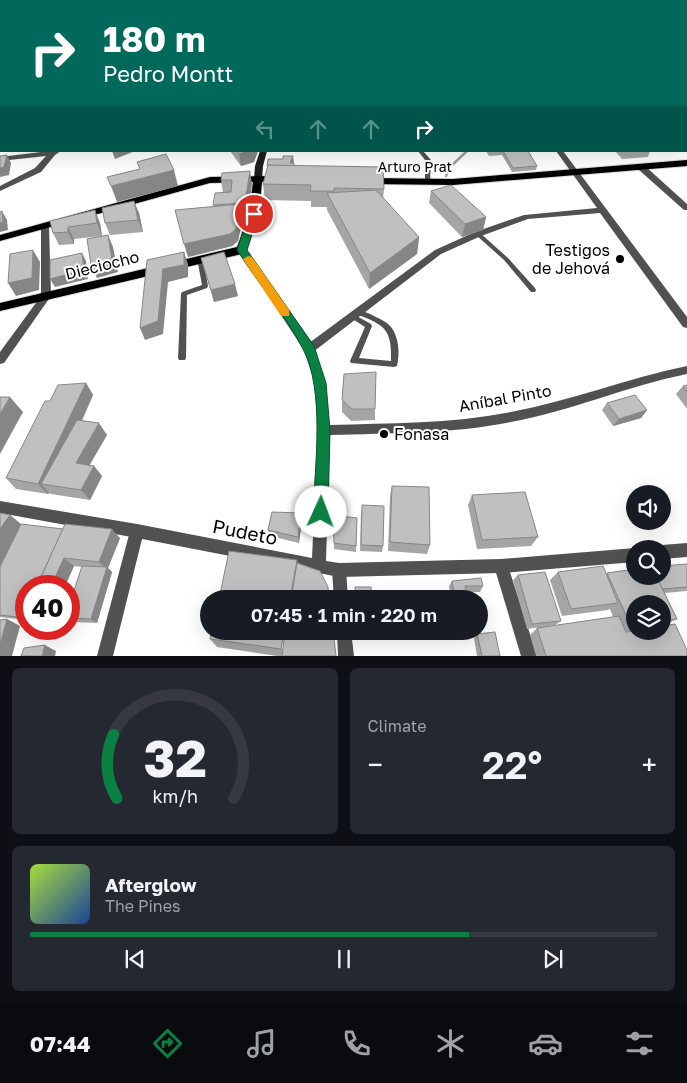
<!DOCTYPE html>
<html lang="en">
<head>
<meta charset="utf-8">
<style>
  body { margin:0; font-family:"Golos Text",sans-serif; background:#242831; color:#f1f3f6; height:100vh; display:flex; flex-direction:column; font-size:19px; white-space:nowrap }
  * { box-sizing:border-box; margin:0 }
  p { font-size:16px; color:#9ea1a6 }
  .icon { flex:none; width:28px; height:28px; fill:none; stroke:currentColor; stroke-width:2; stroke-linecap:round; stroke-linejoin:round }
  .map { position:relative; height:656px; overflow:hidden }
  .sheet { display:flex; flex-direction:column; gap:12px; padding:12px; background:#0d0f14; flex:1 }
  .sheet>* { flex:none }
  .hud { position:absolute; left:0px; top:0px; width:688px; height:152px; box-shadow:0 5px 20px #0002; background:#00695c; color:#fff; overflow:hidden }
  .tools { position:absolute; left:626px; top:485px; display:grid; gap:10px }
  .tools a { display:grid; place-items:center; width:45px; height:45px; border-radius:50%; background:#171b24; box-shadow:0 5px 20px #0002; font-size:25px }
  .speed { position:absolute; left:15px; top:575px; display:flex; gap:10px; font-size:25px; font-weight:700; text-align:center }
  .speed>* { display:grid; place-content:center; width:65px; height:65px; border-radius:50%; background:#171b24; box-shadow:0 5px 20px #0002; line-height:1 }
  .speed .limit { border:8px solid #d22; background:#fff; color:#111 }
  .pin { position:absolute; display:grid; place-items:center; width:42px; height:42px; color:#fff; margin:-21px; border:2px solid #fff; border-radius:50%; box-shadow:0 1px 5px #0007 }
  .me { position:absolute; width:55px; margin:-28px; rotate:2deg; stroke-linejoin:round; filter:drop-shadow(0 0 4px #0008) }
  .turn { display:flex; align-items:center; gap:18px; height:105px; padding:0 20px; font-size:22px }
  .turn .icon { width:65px; height:65px; stroke-width:2.5 }
  .turn b { display:block; font-size:35px; line-height:42px }
  .lanes { display:flex; align-items:center; height:48px; padding:0 20px; background:#0003; justify-content:center; gap:25px; direction:ltr }
  .lanes .off { opacity:.35 }
  .big { font-size:38px; font-weight:600; line-height:1.1 }
  .sheet .card { flex:1; display:flex; flex-direction:column; justify-content:center; gap:8px; min-width:0; padding:0 18px; border-radius:8px; background:#242831 }
  .sheet .dial { align-items:center; gap:0 }
  .dial svg { height:130px; overflow:visible; fill:none; stroke:#363941; stroke-width:7; stroke-linecap:round; text-anchor:middle }
  .dial text { fill:#f1f3f6; stroke:none }
  .song { display:flex; align-items:center; gap:15px }
  .cover { width:60px; height:60px; border-radius:8px; background:linear-gradient(135deg,hsl(80 70% 55%),hsl(220 70% 35%)) }
  .played { height:5px; border-radius:2px; background:linear-gradient(90deg,#0b8043 70%,#363941 70%) }
  .keys { display:flex; justify-content:space-around; direction:ltr }
  .heat { display:flex; justify-content:space-between; align-items:center; font-size:28px; direction:ltr }
  .sheet .tiles { flex:1; display:grid; gap:12px; grid-template-columns:1fr 1fr }
  .card:last-child { grid-column:span 2 }
  .trip { position:absolute; left:200px; top:590px; width:288px; height:50px; border-radius:25px; background:#171b24; box-shadow:0 5px 20px #0002; font-weight:600; line-height:50px; text-align:center }
  .tab-bar { display:flex; height:80px; justify-content:space-around; align-items:center; background:#090b0e; color:#9ea1a6 }
  .tab-bar .icon { width:35px; height:35px }
  .tab-bar .on { color:#0b8043 }
  .tab-bar b { font-size:22px; color:#f1f3f6 }
  .map>svg:first-child { display:block }
  .lines { fill:none; stroke-linecap:round; stroke-linejoin:round }
  .stream { stroke:#9f9f9f; stroke-width:2.5 }
  .primary-casing { stroke:#dbdbdb; stroke-width:2 }
  .service { fill:#515151; fill-rule:evenodd }
  .minor { fill:#515151; fill-rule:evenodd }
  .tertiary { fill:#515151; fill-rule:evenodd }
  .secondary { fill:#1e1e1e; fill-rule:evenodd }
  .primary { fill:#000; fill-rule:evenodd }
  .wall { fill:#a5a5a5 }
  .shaded-wall { fill:#868686 }
  .building { fill:#c0c0c0; stroke:#868686 }
  .route { fill:#0b8043; stroke:#07532c }
  .slow { fill:#f59e0b }
  .poi-dot { fill:#000; stroke:#fff; stroke-width:2 }
  .labels { text-anchor:middle; stroke-width:4; stroke-linejoin:round; paint-order:stroke }
  .far-street-label { font-size:14px; fill:#000; stroke:#fff }
  .poi-label { font-size:16px; fill:#000; stroke:#fff; text-anchor:end }
  .street-label { font-size:16px; fill:#000; stroke:#fff }
  .near-street-label { font-size:19px; fill:#000; stroke:#fff }
</style>
</head>
<body>
<div class="map">
<svg width="687" height="656" viewBox="0 0 687 656">
  <rect width="100%" height="100%" fill="#fff"/>
  <g class="lines">
    <!-- stream -->
    <path class="stream" d="M446 176 449 168 467 151"/>
    <!-- primary casing -->
    <g class="primary-casing">
      <g id="primary">
        <path d="M687 160V166L453 185 367 184 362 181 367 178 453 179Z"/>
        <path d="M279 176 282 177V181L262 182 259 214 246 253 0 311V303L237 247 249 214 253 182 210 183 0 241V235L210 177Z"/>
      </g>
    </g>
    <!-- service -->
    <g class="service">
      <path d="M121 0H125V1H122Z"/>
      <path d="M306 0H311L312 1H308Z"/>
      <path d="M418 151H423L431 160 430 183 428 184 425 182V160Z"/>
      <path d="M478 232 480 233 508 258 535 288 536 290 535 292H531L504 260 476 235 475 234Z"/>
      <path d="M200 256 203 258 208 286 207 288 187 295 186 358 185 360H179L178 358 181 294 182 292 202 285 197 258Z"/>
      <path d="M356 310C362 310 368 313 374 316 380 319 387 322 391 327 399 337 400 354 397 366L394 367 351 363 350 361 365 327 351 318 350 316 353 314 371 324 372 326 359 358 391 361C392 328 384 325 356 314L355 312Z"/>
    </g>
    <!-- minor -->
    <g class="minor">
      <path d="M365 0H371V1H366Z"/>
      <path d="M496 0H501V1H497Z"/>
      <rect x="0" y="37" width="1" height="4"/>
      <rect x="0" y="91" width="1" height="4"/>
      <rect x="686" y="99" width="1" height="4"/>
      <rect x="0" y="122" width="1" height="4"/>
      <rect x="686" y="126" width="1" height="4"/>
      <path d="M49 151H61L55 155 41 172 0 191V186L35 168 46 156 0 161V157Z"/>
      <path d="M556 151H563L687 317V328L683 327 600 213 528 219 481 236 441 254 313 352H305L304 349 305 346 435 250 475 232 524 215 597 208Z"/>
      <path d="M639 166H645L687 204V210H684L639 170Z"/>
      <path d="M137 524 142 526 144 531 113 656H97L130 531 132 526Z"/>
      <path d="M501 559 506 561 508 566 537 656H521L494 566 496 561Z"/>
      <path d="M339 563 344 565 346 570 348 599H334L332 570 334 565Z"/>
      <path d="M337 631H351L354 656H338Z"/>
    </g>
    <!-- tertiary -->
    <g class="tertiary">
      <path d="M45 223 49 226 51 296 4 363 0 364V352L41 296V226Z"/>
      <path d="M242 247 245 248 314 349 325 383 329 425C390 423 451 424 511 412 571 401 627 378 687 366V374C627 386 571 411 511 422 452 434 390 433 330 435L326 561 339 563 501 559 635 548 636 549H635V562L501 573 339 577 137 538 0 513V501L137 524 312 558 318 430 315 383 304 350 238 250Z"/>
      <path d="M687 543V557L662 559V549H657L662 545Z"/>
    </g>
    <!-- secondary -->
    <g class="secondary">
      <path d="M687 38V42L686 43V39Z"/>
      <path d="M260 151H267L263 166 262 179 258 181 254 179 255 166Z"/>
    </g>
    <!-- primary -->
    <use href="#primary" class="primary"/>
  </g>
  <!-- wall -->
  <g class="wall">
    <path d="M679 0H687V28L686 27V1H678Z"/>
    <path d="M230 151H258L254 162 241 166Z"/>
    <path d="M486 151H528L537 166 536 170 512 172 502 155 489 156Z"/>
    <path d="M615 151H650L648 157 622 159Z"/>
    <path d="M293 156 294 166 384 189 383 199 419 237 417 254 369 289 327 210V207H311V201L265 200 263 184 283 159Z"/>
    <path d="M222 173 252 184 247 215H243L238 241 232 246 188 257 214 207 213 205 223 193 221 180Z"/>
    <path d="M431 191 486 217 483 230 462 237 429 203Z"/>
    <path d="M139 213 143 232 110 235 105 223Z"/>
    <path d="M50 221 100 223 102 236 74 239V244L59 245 53 233Z"/>
    <path d="M201 258 238 296 214 302Z"/>
    <path d="M86 383 93 395 82 421 107 435 89 465 94 466 102 476 90 500 51 494 49 493 48 494 16 489 6 478 50 401Z"/>
    <path d="M687 385V409L676 394 683 386Z"/>
    <path d="M342 400 375 409V420L351 421 342 412Z"/>
    <path d="M607 403 647 410 641 418 613 426 602 410Z"/>
    <path d="M392 486 430 545 427 554 388 551 390 496Z"/>
    <path d="M472 495 538 537 531 546 477 549 468 505Z"/>
    <path d="M361 511 383 546 382 552 360 551Z"/>
    <path d="M0 513 10 515 21 524 120 538 108 568 112 572 97 623 72 622 69 620V606L82 567 74 566 65 586H26V620L0 617V567L5 556 0 566Z"/>
    <path d="M333 515 357 518 356 552 334 549Z"/>
    <path d="M302 520 299 543 270 536 268 530Z"/>
    <path d="M687 564V591L664 593 677 619 662 626V604H635V630L687 656H536L530 635 537 628 613 617 610 609 608 610 562 616 550 580 558 572 606 574 607 573Z"/>
    <path d="M518 575 561 621 555 625 527 629 513 580Z"/>
    <path d="M452 581 483 586 480 592H465L466 599H451L449 586Z"/>
    <path d="M477 634 500 656H477L474 638Z"/>
    <path d="M210 639 336 656H277L217 647Z"/>
  </g>
  <!-- shaded-wall -->
  <g class="shaded-wall">
    <path d="M21 0H35V1H22Z"/>
    <rect x="38" y="0" width="10" height="1"/>
    <rect x="0" y="68" width="1" height="8"/>
    <path d="M112 151H135L115 159Z"/>
    <path d="M247 151H258L254 162 241 166 239 154Z"/>
    <path d="M7 155 11 163 9 175 0 177V168Z"/>
    <path d="M293 156 294 164 290 163Z"/>
    <path d="M174 170 178 186 117 202 111 186Z"/>
    <path d="M250 171 252 184 247 215 245 203Z"/>
    <path d="M134 201 139 213 143 232 138 220Z"/>
    <path d="M241 204 243 217 238 241 232 246 188 257 184 244Z"/>
    <path d="M95 210 100 223 102 236 97 223Z"/>
    <path d="M2 211 7 220 8 230 0 232V223Z"/>
    <path d="M486 217 483 230 462 237 465 224Z"/>
    <path d="M68 227 74 239V244L68 232Z"/>
    <path d="M108 235 113 247 118 272 97 278 91 265Z"/>
    <path d="M419 237 417 254 369 289 370 273Z"/>
    <path d="M33 250 40 262 39 290 16 296 8 283Z"/>
    <path d="M184 252 188 264V277L168 282 163 334 145 340 140 328 163 269Z"/>
    <path d="M82 253 86 261 88 279 55 287 50 279Z"/>
    <path d="M235 284 238 296 214 302 211 290Z"/>
    <path d="M86 383 93 395 52 486 41 484 49 493 48 494 38 484Z"/>
    <path d="M10 397 23 412 0 454V414Z"/>
    <path d="M647 410 641 418 613 426 619 419Z"/>
    <path d="M99 423 107 435 85 473 76 463Z"/>
    <path d="M94 466 102 476 90 500 81 490Z"/>
    <path d="M301 513 302 520 299 543 298 537Z"/>
    <path d="M10 515 25 528 4 558 0 566V529Z"/>
    <path d="M112 529 120 538 108 568 112 572 97 623 91 619 106 568 99 562Z"/>
    <path d="M64 558 74 566 65 586H47Z"/>
    <path d="M297 560 299 571 294 599H290Z"/>
    <path d="M7 619 20 626 12 656H0V644Z"/>
    <path d="M45 645 56 651 55 656H42Z"/>
  </g>
  <!-- building -->
  <g class="building">
    <path d="M404 0H412L414 1H396Z"/>
    <path d="M416 0H433L435 1H418Z"/>
    <path d="M237 151H247L239 154Z"/>
    <path d="M503 151H528L537 166 513 168Z"/>
    <path d="M166 154 174 170 111 186 107 177 140 169 137 162Z"/>
    <path d="M7 155 4 167 0 168V156Z"/>
    <path d="M283 156H293L290 163H294V166L268 165 267 166 268 159H283Z"/>
    <path d="M268 165 383 167 384 189 334 188V191H310L311 185 263 184Z"/>
    <path d="M250 171 245 203 213 205 215 193 231 192 232 180H221L222 173Z"/>
    <path d="M451 185 486 217 465 224 431 191Z"/>
    <path d="M376 190 419 237 370 273 327 193Z"/>
    <path d="M134 201 138 220 105 223 102 208Z"/>
    <path d="M241 204 236 229 230 234 184 244 175 210Z"/>
    <path d="M95 210 97 223 68 227V232L53 233 50 221Z"/>
    <path d="M2 211 3 222 0 223V212Z"/>
    <path d="M108 235 112 260 91 265 87 239Z"/>
    <path d="M33 250 32 278 8 283 10 254Z"/>
    <path d="M184 252V265L163 269 158 321 140 328 147 260Z"/>
    <path d="M224 252 235 284 211 290 201 258Z"/>
    <path d="M82 253 84 270 50 279V260Z"/>
    <path d="M376 372 375 409H352L342 400 344 374Z"/>
    <path d="M86 383 38 484 6 478 45 401H50L58 385Z"/>
    <path d="M687 385V392L683 386Z"/>
    <path d="M635 395 647 410 619 419 607 403Z"/>
    <path d="M0 397H10L0 414Z"/>
    <path d="M77 420 99 423 76 463 94 466 81 490 41 484Z"/>
    <path d="M392 486 429 487 430 545 390 542Z"/>
    <path d="M525 492 538 537 482 540 472 495Z"/>
    <path d="M362 505 384 506 383 546 361 545Z"/>
    <path d="M272 512 301 513 298 537 268 530Z"/>
    <path d="M0 513 10 515 0 529Z"/>
    <path d="M333 515 357 518 356 546 334 543Z"/>
    <path d="M21 524 63 529 37 586H26V611L25 614 26 615V618L0 615V567Z"/>
    <path d="M65 524 112 529 99 562 64 558 51 586H37Z"/>
    <path d="M229 551 297 560 290 599H219Z"/>
    <path d="M297 563 320 571 328 587 329 599H291Z"/>
    <path d="M687 564V587L662 589 656 576H662V566Z"/>
    <path d="M82 566 107 567 91 619 69 618V606Z"/>
    <path d="M603 566 618 603 571 609 558 572Z"/>
    <path d="M635 569V576H656L677 619 662 621V604H635V626H631L607 573Z"/>
    <path d="M545 572 561 621 532 624 518 575Z"/>
    <path d="M481 578 483 586H465L466 599H455L452 581Z"/>
    <path d="M355 587H371L372 599H356Z"/>
    <path d="M619 616 626 632 635 631H662V626L675 624 687 650V656H546L537 628Z"/>
    <path d="M7 619 0 644V620Z"/>
    <path d="M211 631H284L281 649 210 639Z"/>
    <path d="M285 631H333L336 656H282Z"/>
    <path d="M495 632 500 656H482L477 634Z"/>
    <path d="M45 645 42 656H21L24 648Z"/>
  </g>
  <!-- route -->
  <path class="route" d="M250 212 258 214 247 250 314 346 326 383 330 430 328 512 326 517 321 519 316 517 313 512C315 466 325 390 303 349 285 314 258 283 237 250Z"/>
  <!-- slow -->
  <path class="slow" d="M248 256 252 257 289 310V316H281L243 259Z"/>
  <!-- markers -->
  <g class="poi-dot">
    <circle cx="620" cy="259" r="5"/>
    <circle cx="384" cy="434" r="5"/>
  </g>
  <g class="labels">
    <!-- far-street labels -->
    <g class="far-street-label">
      <text x="415" y="172">Arturo Prat</text>
    </g>
    <!-- poi labels -->
    <g class="poi-label">
      <text x="610" y="256">Testigos<tspan x="610" dy="18">de Jehová</tspan></text>
      <text x="394" y="440" text-anchor="start">Fonasa</text>
    </g>
    <!-- street labels -->
    <g class="street-label">
      <text transform="translate(102 265) rotate(-14)" y="6">Dieciocho</text>
      <text transform="translate(505 398) rotate(-10)" y="6">Aníbal Pinto</text>
    </g>
    <!-- near-street labels -->
    <g class="near-street-label">
      <text transform="translate(245 532) rotate(11)" y="7">Pudeto</text>
    </g>
  </g>
</svg>
<div class="tools">
<a><svg class="icon" aria-label="sound" viewBox="0 0 24 24"><path d="M4 9h4l5-4v14l-5-4H4zM17 9q2 3 0 6"/></svg></a>
<a><svg class="icon" aria-label="search" viewBox="0 0 24 24"><circle cx="10" cy="10" r="6"/><path d="M15 15l6 6"/></svg></a>
<a><svg class="icon" aria-label="layers" viewBox="0 0 24 24"><path d="M12 4l9 5-9 5-9-5zM3 14l9 5 9-5"/></svg></a>
</div>
<div class="speed"><div class="limit">40</div></div>
<div class="pin" style="left:254px;top:214px;background:#d93025"><svg class="icon" aria-label="arrive" viewBox="0 0 24 24"><path d="M6 21V4h12l-3 4 3 4H6"/></svg></div>
<svg class="me" style="left:321px;top:512px" viewBox="-20 -20 40 40"><circle r="19" fill="#fff"/><path d="M0-13L10 11 0 6-10 11z" fill="#0b8043"/></svg>
<div class="trip">07:45 · 1 min · 220 m</div>
<div class="hud">
<div class="turn"><svg class="icon" aria-label="right" viewBox="0 0 24 24"><path d="M7 20v-9h11M14 6l5 5-5 5"/></svg><div><b>180 m</b>Pedro Montt</div></div>
<div class="lanes"><svg class="icon off" aria-label="left" viewBox="0 0 24 24"><path d="M17 20v-9H6M10 6l-5 5 5 5"/></svg><svg class="icon off" aria-label="ahead" viewBox="0 0 24 24"><path d="M12 20V5M6 11l6-6 6 6"/></svg><svg class="icon off" aria-label="ahead" viewBox="0 0 24 24"><path d="M12 20V5M6 11l6-6 6 6"/></svg><svg class="icon" aria-label="right" viewBox="0 0 24 24"><path d="M7 20v-9h11M14 6l5 5-5 5"/></svg></div>
</div>
</div>
<section class="sheet">
<div class="tiles">
<div class="card dial"><svg viewBox="0 0 100 80">
<path d="M14 69A42 42 0 1 1 86 69"/>
<path d="M14 69A42 42 0 0 1 12 30" stroke="#0b8043"/>
<text x="50" y="56" font-size="32" font-weight="700">32</text>
<text x="50" y="72" font-size="11">km/h</text>
</svg></div>
<div class="card"><p>Climate</p>
<div class="heat"><a>−</a><b class="big">22°</b><a>+</a></div>
</div>
<div class="card">
<div class="song"><i class="cover"></i><div><b>Afterglow</b><p>The Pines</p></div></div>
<div class="played"></div>
<div class="keys"><svg class="icon" aria-label="previous" viewBox="0 0 24 24"><path d="M18 5L8 12l10 7zM5 5v14"/></svg><svg class="icon" aria-label="pause" viewBox="0 0 24 24"><path d="M8 5v14M16 5v14"/></svg><svg class="icon" aria-label="next" viewBox="0 0 24 24"><path d="M6 5l10 7-10 7zM19 5v14"/></svg></div>
</div>
</div>
</section>
<nav class="tab-bar">
<b>07:44</b>
<svg class="icon on" aria-label="directions" viewBox="0 0 24 24"><path d="M12 3l9 9-9 9-9-9zM9 14v-3h6M13 9l2 2-2 2"/></svg>
<svg class="icon" aria-label="music" viewBox="0 0 24 24"><path d="M9 18V5l10-2v13"/><circle cx="6" cy="18" r="3"/><circle cx="16" cy="16" r="3"/></svg>
<svg class="icon" aria-label="phone" viewBox="0 0 24 24"><path d="M5 4h4l2 5-3 2q2 4 5 5l2-3 5 2v4C11 20 4 13 5 4z"/></svg>
<svg class="icon" aria-label="climate" viewBox="0 0 24 24"><path d="M12 3v18M4 7l16 10M4 17L20 7"/></svg>
<svg class="icon" aria-label="car" viewBox="0 0 24 24"><path d="M5 17H2v-5l4-1 3-4h7l3 4 3 1v5h-3M9 17h6M6 11h13"/><circle cx="7" cy="17" r="2"/><circle cx="17" cy="17" r="2"/></svg>
<svg class="icon" aria-label="filters" viewBox="0 0 24 24"><path d="M4 7h16M4 17h16"/><circle cx="9" cy="7" r="2"/><circle cx="15" cy="17" r="2"/></svg>
</nav>
</body>
</html>
